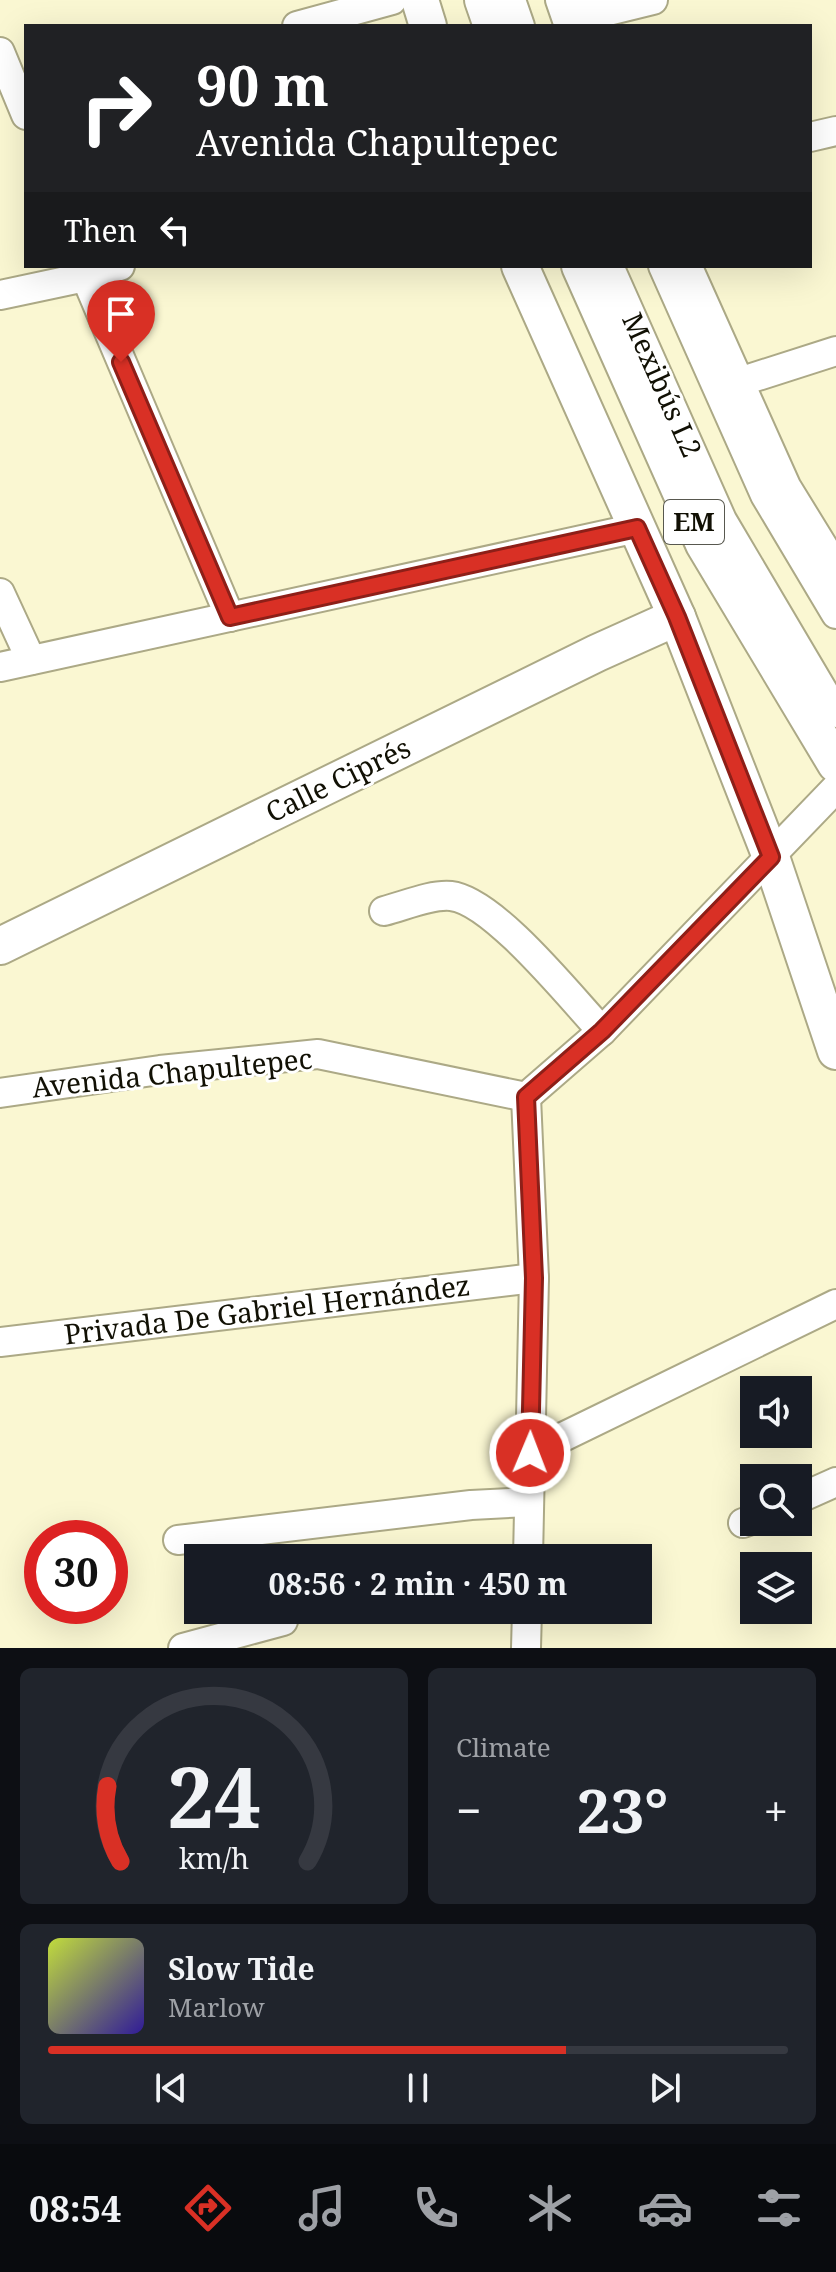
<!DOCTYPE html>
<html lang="en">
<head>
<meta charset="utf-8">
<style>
  body { margin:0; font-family:"Noto Serif",serif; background:#20242c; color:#f1f3f6; height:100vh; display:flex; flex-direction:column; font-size:30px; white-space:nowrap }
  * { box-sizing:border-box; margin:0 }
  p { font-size:26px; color:#9ea1a6 }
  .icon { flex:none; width:44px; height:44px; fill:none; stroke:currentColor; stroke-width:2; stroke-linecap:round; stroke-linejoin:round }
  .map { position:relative; height:1648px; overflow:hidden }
  .sheet { display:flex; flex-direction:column; gap:20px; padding:20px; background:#0d0f14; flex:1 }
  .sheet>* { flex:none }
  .hud { position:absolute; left:24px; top:24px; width:788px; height:244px; border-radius:0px; box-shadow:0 8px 32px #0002; background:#202124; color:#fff; overflow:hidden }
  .buttons { position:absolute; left:740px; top:1376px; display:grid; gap:16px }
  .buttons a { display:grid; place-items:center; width:72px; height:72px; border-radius:0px; background:#171b24; box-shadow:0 8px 32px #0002; font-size:40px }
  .speed { position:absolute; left:24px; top:1520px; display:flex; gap:16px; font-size:40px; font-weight:700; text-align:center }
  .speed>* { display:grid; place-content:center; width:104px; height:104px; border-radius:50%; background:#171b24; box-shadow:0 8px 32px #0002; line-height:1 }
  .speed .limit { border:12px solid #d22; background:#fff; color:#111 }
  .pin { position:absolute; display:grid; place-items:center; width:68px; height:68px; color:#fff; margin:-82px -34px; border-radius:50% 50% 50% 0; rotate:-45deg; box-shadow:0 0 8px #0007 }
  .pin .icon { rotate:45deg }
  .me { position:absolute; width:88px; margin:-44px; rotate:1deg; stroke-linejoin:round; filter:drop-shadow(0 0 6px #0008) }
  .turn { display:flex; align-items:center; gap:28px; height:168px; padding:0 40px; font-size:36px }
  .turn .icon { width:104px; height:104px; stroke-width:2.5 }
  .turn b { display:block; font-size:56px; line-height:68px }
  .then { display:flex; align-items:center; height:76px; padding:0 40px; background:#0003; gap:16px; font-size:30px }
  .big { font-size:60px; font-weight:700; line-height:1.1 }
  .sheet .tile { flex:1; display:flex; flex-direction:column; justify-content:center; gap:12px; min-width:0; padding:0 28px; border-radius:12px; background:#20242c }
  .sheet .dial { align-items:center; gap:0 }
  .dial svg { height:208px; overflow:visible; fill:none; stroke:#363941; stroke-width:7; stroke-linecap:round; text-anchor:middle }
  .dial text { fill:#f1f3f6; stroke:none }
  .song { display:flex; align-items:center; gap:24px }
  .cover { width:96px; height:96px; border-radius:12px; background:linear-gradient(135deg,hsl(70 70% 55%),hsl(250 70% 35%)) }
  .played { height:8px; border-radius:4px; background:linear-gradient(90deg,#d93025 70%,#363941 70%) }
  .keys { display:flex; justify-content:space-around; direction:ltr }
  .heat { display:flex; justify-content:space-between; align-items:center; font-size:44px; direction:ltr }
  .sheet .tiles { flex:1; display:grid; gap:20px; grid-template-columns:1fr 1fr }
  .tile:last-child { grid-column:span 2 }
  .trip { position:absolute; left:184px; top:1544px; width:468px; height:80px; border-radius:0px; background:#171b24; box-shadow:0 8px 32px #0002; font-weight:700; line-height:80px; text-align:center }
  .tab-bar { display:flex; height:128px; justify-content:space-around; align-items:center; background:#090b0e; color:#9ea1a6 }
  .tab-bar .icon { width:56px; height:56px }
  .tab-bar .selected { color:#d93025 }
  .tab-bar b { font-size:36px; color:#f1f3f6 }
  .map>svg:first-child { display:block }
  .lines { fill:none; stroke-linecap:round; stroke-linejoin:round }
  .minor-casing { stroke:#aca986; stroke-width:32 }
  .major-casing { stroke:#aca986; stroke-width:40 }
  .minor { stroke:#fff; stroke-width:28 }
  .major { stroke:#fff; stroke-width:36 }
  .route-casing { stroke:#8d1f18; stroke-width:20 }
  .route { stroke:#d93025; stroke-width:14 }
  .labels { text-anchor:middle; stroke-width:6; stroke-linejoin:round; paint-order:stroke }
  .shield { fill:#fff; stroke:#58584f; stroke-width:2 }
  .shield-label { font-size:26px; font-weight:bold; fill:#111004 }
  .street-label { font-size:28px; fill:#111004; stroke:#fff }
</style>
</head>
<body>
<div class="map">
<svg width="836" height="1648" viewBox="0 0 836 1648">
  <rect width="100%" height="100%" fill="#faf7d2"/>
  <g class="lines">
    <!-- minor casing -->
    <g class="minor-casing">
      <g id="minor">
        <path d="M511 0 520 26"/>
        <path d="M560 0 569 26"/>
        <path d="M588 16 653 0"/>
        <path d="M297 26 392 0"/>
        <path d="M0 52 26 115"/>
        <path d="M810 137 836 131"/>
        <path d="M81 266 230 617"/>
        <path d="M609 266 722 520 836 713"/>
        <path d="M663 266 765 495 836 614"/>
        <path d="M0 295 85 277 120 266"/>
        <path d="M736 383 836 351"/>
        <path d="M0 593 31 660"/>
        <path d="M0 667 637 528"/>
        <path d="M384 911C404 906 431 894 451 896 494 901 571 998 602 1031"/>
        <path d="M0 1093 160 1070 318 1054 526 1097"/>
        <path d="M526 1097 534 1278 528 1558"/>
        <path d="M526 1097 602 1031 836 788"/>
        <path d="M0 1342 534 1278"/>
        <path d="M530 1453 836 1304"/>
        <path d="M798 1499 836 1482"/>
        <path d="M743 1523 754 1519"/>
        <path d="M178 1540 471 1505 529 1502"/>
        <path d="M183 1648 283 1621"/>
        <path d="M526 1648 527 1610"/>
      </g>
    </g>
    <!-- major casing -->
    <g class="major-casing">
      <g id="major">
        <path d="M420 0 428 26"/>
        <path d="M483 0 492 26"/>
        <path d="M583 0 592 26"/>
        <path d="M520 266 677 617 771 857 836 1051"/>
        <path d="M580 266 704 544 836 764"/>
        <path d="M683 266 783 489 836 575"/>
        <path d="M0 946 597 653 677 617"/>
      </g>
    </g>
    <!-- minor -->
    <use href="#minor" class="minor"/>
    <!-- major -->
    <use href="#major" class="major"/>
  </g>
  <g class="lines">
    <!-- route casing -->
    <g class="route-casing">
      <path id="route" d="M121 362 230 617 637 528 677 617 771 857 602 1031 526 1097 534 1278 530 1453"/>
    </g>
    <!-- route -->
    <use href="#route" class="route"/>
  </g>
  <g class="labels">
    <!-- shield labels -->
    <rect class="shield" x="664" y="500" width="60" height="44" rx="6"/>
    <g class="shield-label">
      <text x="694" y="531">EM</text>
    </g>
    <!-- street labels -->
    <g class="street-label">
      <text transform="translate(662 385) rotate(66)" y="10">Mexibús L2</text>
      <text transform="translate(338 780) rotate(-26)" y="10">Calle Ciprés</text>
      <text transform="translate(172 1073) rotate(-6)" y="10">Avenida Chapultepec</text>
      <text transform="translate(267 1310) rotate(-7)" y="10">Privada De Gabriel Hernández</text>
    </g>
  </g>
</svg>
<div class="buttons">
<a><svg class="icon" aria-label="sound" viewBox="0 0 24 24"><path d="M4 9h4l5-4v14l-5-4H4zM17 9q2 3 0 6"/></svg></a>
<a><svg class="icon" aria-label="search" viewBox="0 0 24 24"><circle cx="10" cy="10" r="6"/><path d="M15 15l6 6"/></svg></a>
<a><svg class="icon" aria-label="layers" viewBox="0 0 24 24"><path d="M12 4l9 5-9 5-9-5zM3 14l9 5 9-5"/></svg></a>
</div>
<div class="speed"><div class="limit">30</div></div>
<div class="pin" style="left:121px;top:362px;background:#d93025"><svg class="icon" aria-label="arrive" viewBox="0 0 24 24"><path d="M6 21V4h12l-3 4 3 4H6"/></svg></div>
<svg class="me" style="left:530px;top:1453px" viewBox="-20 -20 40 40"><circle r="17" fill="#d93025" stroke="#fff" stroke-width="3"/><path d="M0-11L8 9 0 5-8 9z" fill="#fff"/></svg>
<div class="trip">08:56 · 2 min · 450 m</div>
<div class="hud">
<div class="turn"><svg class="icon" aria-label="right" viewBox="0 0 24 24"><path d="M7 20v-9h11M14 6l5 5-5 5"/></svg><div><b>90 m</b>Avenida Chapultepec</div></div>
<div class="then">Then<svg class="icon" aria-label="left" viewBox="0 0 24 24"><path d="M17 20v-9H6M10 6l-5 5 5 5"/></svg></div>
</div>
</div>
<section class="sheet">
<div class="tiles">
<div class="tile dial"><svg viewBox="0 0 100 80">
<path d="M14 69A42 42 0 1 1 86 69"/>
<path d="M14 69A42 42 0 0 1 9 40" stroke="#d93025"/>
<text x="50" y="56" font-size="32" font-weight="700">24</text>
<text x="50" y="72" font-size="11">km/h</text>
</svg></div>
<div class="tile"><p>Climate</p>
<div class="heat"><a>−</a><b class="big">23°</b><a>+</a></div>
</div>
<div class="tile">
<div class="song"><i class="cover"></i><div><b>Slow Tide</b><p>Marlow</p></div></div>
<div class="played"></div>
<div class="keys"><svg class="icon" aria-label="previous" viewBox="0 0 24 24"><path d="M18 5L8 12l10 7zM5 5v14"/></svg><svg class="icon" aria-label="pause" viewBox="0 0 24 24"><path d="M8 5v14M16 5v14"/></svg><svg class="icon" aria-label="next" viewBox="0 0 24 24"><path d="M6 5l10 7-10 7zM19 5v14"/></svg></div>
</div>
</div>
</section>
<nav class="tab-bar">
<b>08:54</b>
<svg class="icon selected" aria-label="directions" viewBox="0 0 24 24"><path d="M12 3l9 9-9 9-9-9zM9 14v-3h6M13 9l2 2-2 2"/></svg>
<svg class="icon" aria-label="music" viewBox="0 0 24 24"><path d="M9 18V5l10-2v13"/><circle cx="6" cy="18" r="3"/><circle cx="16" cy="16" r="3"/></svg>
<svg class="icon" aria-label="phone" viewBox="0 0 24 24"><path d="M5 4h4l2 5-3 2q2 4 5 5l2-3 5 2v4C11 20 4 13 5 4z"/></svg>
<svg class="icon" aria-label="climate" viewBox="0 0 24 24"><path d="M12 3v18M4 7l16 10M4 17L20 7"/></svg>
<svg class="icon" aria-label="car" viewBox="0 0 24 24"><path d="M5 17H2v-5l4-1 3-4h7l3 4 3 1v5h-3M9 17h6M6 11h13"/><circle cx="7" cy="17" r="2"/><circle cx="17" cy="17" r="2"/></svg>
<svg class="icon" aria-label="filters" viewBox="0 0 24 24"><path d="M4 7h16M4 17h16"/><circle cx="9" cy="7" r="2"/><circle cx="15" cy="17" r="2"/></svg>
</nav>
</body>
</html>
